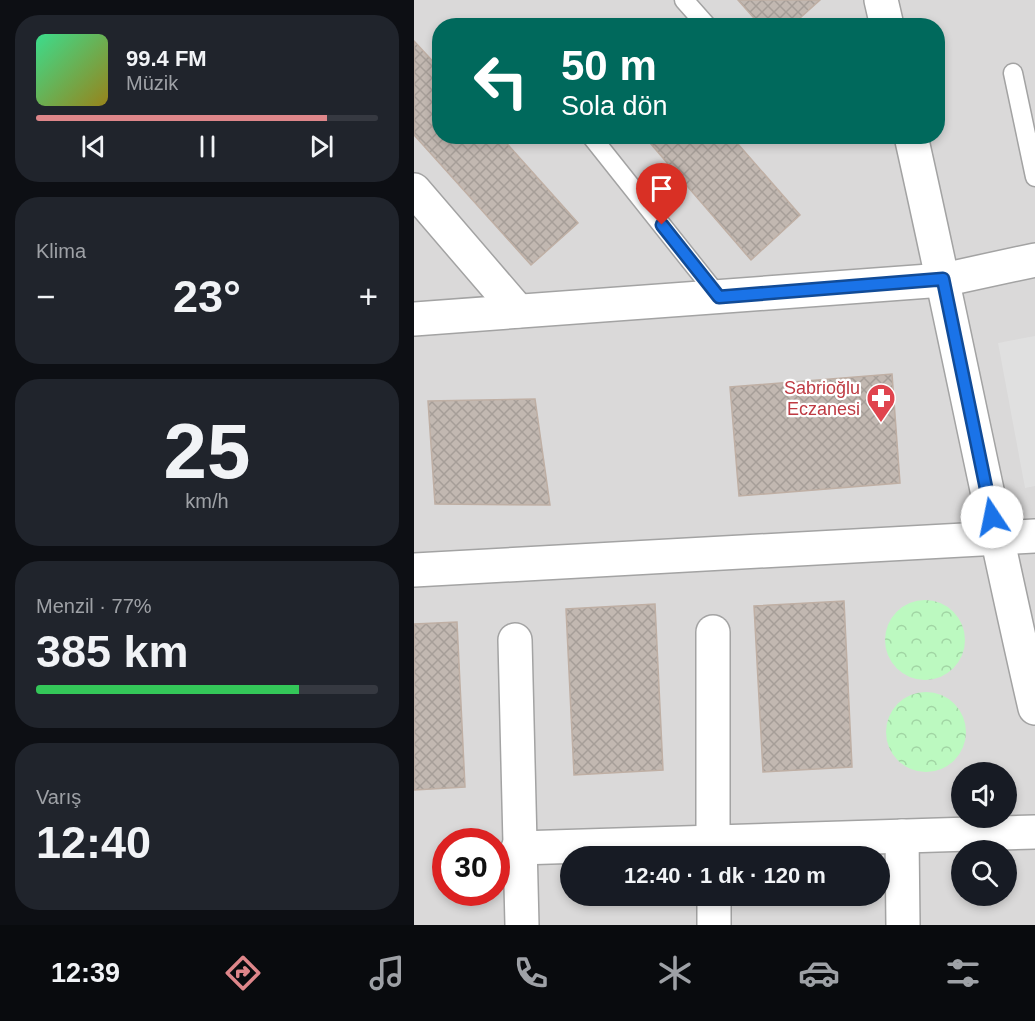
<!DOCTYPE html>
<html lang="tr">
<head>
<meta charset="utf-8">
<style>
  body { margin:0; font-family:Helvetica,sans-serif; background:#20242c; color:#f1f3f6; height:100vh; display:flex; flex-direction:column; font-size:22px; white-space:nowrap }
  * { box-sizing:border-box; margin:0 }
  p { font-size:20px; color:#9ea1a6 }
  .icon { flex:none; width:33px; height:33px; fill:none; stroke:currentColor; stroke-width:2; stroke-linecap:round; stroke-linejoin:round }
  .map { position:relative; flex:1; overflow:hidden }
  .details { display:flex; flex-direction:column; gap:15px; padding:15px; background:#0d0f14; width:414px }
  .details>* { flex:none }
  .top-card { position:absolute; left:18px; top:18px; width:513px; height:126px; border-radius:24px; box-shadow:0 3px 9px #0003; background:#00695c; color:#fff; overflow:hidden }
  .fabs { position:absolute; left:537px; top:762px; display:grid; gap:12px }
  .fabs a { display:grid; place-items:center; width:66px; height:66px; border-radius:50%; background:#171b24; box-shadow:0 3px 9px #0003; font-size:30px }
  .speed { position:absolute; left:18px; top:828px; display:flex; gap:12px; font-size:30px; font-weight:700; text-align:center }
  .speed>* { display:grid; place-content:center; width:78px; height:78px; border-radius:50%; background:#171b24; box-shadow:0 3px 9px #0003; line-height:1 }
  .speed .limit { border:9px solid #d22; background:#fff; color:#111 }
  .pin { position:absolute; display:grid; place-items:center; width:51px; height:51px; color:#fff; margin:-62px -26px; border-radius:50% 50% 50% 0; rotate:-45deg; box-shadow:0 0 6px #0007 }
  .pin .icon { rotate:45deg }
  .me { position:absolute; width:66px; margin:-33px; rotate:349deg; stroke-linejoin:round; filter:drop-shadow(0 0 4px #0008) }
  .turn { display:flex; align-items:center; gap:21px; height:126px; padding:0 30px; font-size:27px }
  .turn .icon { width:78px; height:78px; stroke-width:2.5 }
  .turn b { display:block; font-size:42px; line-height:51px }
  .big { font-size:45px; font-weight:700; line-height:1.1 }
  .details .tile { flex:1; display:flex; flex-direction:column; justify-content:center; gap:9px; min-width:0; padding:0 21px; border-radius:24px; background:#20242c }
  .details .dial { align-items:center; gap:0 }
  .dial b { font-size:78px; line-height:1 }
  .song { display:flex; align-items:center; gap:18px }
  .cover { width:72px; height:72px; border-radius:9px; background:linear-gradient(135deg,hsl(150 70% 55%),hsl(50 70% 35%)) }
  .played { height:6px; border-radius:3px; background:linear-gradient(90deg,#de868a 85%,#363941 85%) }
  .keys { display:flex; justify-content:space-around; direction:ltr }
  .heat { display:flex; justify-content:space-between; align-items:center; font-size:33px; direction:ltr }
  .charge { height:9px; border-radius:4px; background:linear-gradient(90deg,#34c759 77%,#363941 0) }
  .trip { position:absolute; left:146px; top:846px; width:330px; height:60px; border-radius:30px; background:#171b24; box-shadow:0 3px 9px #0003; font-weight:700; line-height:60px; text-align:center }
  .tabs { display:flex; height:96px; justify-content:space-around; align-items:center; background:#090b0e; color:#9ea1a6 }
  .tabs .icon { width:42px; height:42px }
  .tabs .selected { color:#de868a }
  .tabs b { font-size:27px; color:#f1f3f6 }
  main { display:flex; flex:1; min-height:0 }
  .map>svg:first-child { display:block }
  .residential { fill:#dad9d9; fill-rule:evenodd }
  .park { fill:url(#park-crowns) }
  .parking { fill:#e0e0e0 }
  .building { fill:url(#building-cross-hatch); stroke:#bfafa4; stroke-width:1.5 }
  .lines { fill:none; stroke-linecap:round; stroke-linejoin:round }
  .service-casing { stroke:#a3a3a3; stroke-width:21 }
  .minor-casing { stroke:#a3a3a3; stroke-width:36 }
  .tertiary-casing { stroke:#a3a3a3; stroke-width:36 }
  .service { stroke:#fff; stroke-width:18 }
  .minor { stroke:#fff; stroke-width:33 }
  .tertiary { stroke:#fff; stroke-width:33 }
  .route-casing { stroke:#114b97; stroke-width:15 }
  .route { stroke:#1a73e8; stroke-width:10 }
  .labels { text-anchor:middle; stroke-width:4.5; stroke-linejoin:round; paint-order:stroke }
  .health-label { font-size:18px; fill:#be3a42; stroke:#fff; text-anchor:end }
</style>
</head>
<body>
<main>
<section class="details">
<div class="tile">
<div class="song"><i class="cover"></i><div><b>99.4 FM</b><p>Müzik</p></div></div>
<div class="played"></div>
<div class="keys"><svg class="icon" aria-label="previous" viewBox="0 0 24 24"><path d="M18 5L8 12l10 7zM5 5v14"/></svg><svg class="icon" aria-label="pause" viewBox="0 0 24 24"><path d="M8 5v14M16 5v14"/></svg><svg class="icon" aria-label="next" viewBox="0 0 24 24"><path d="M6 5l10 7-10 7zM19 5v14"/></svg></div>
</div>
<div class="tile"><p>Klima</p>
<div class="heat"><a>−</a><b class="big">23°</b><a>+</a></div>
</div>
<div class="tile dial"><b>25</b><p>km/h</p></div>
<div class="tile"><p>Menzil · 77%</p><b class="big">385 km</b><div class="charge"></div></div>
<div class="tile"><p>Varış</p><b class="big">12:40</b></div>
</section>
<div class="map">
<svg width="621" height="925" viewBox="0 0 621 925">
  <defs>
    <pattern id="park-crowns" width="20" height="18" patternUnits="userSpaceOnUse" patternTransform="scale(1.5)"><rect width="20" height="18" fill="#bcf9c0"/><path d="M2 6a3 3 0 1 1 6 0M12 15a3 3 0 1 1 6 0" fill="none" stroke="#a1d5a4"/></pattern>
    <pattern id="building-cross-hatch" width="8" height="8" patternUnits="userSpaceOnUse" patternTransform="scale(1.5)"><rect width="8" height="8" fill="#c2b8b1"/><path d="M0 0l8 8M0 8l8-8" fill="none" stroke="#a69e98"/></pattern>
  </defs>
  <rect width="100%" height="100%" fill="#ede9e1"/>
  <!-- residential -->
  <path class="residential" d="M0 0H621V925H0ZM26 26H524V136H26ZM548 772H592V818H548ZM32 842H82V892H32ZM548 850H592V896H548ZM156 856H465V896H156Z"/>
  <!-- park -->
  <g class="park">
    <circle cx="511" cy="640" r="40"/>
    <circle cx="512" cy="732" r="40"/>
  </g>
  <!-- parking -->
  <path class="parking" d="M621 336V486L611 488 584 343Z"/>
  <!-- building -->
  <g class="building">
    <path d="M324 0H406L377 26H347Z"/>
    <path d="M0 41 26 69V136H86L164 223 117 265 0 135Z"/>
    <path d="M230 136H317L386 215 337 260Z"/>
    <path d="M478 374 486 483 325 496 316 387Z"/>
    <path d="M121 399 136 505 21 504 14 401Z"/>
    <path d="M430 601 438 767 349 772 340 606Z"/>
    <path d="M241 604 249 770 160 775 152 609Z"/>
    <path d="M43 622 51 787 0 790V624Z"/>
  </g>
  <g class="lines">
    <!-- service casing -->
    <g class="service-casing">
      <g id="service">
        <path d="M270 0 293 26"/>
        <path d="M599 73 621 177"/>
        <path d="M177 136 305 297"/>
      </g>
    </g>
    <!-- minor casing -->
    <g class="minor-casing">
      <g id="minor">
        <path d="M467 0 473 26"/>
        <path d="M497 136C540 327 577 518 621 708"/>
        <path d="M0 190 104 311"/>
        <path d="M0 319 529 280 621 260"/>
        <path d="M299 632V856"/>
        <path d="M101 640 108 925"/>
        <path d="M488 836 489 925"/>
        <path d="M104 848 621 832"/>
        <path d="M300 896V925"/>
      </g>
    </g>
    <!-- tertiary casing -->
    <g class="tertiary-casing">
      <path id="tertiary" d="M0 570 621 536"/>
    </g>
    <!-- service -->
    <use href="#service" class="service"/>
    <!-- minor -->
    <use href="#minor" class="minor"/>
    <!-- tertiary -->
    <use href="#tertiary" class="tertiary"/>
  </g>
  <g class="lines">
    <!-- route casing -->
    <g class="route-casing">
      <path id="route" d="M248 225 305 297 529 279 578 517"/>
    </g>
    <!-- route -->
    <use href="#route" class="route"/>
  </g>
  <!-- icons -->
  <defs>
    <g id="pharmacy-pin" transform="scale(1.5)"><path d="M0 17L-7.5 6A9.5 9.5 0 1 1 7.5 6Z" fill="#e0444e" stroke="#fff"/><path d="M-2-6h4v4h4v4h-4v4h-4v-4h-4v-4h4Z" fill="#fff"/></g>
  </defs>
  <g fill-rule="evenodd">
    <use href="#pharmacy-pin" x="467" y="398"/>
  </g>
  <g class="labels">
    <!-- health labels -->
    <g class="health-label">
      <text x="446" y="394">Sabrioğlu<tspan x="446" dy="21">Eczanesi</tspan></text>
    </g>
  </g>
</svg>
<div class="fabs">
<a><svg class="icon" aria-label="sound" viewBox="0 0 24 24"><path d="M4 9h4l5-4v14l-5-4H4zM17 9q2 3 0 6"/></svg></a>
<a><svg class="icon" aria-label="search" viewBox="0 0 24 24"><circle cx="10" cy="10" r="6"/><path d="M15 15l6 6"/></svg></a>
</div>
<div class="speed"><div class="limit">30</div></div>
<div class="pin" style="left:248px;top:225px;background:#d93025"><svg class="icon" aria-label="arrive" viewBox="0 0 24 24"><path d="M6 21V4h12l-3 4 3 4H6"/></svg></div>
<svg class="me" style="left:578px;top:517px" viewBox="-20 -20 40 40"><circle r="19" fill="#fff"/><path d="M0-13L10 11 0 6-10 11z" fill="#1a73e8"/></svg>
<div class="trip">12:40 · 1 dk · 120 m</div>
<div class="top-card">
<div class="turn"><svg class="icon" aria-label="left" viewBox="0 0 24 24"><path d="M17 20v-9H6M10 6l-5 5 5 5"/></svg><div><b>50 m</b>Sola dön</div></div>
</div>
</div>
</main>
<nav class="tabs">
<b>12:39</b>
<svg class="icon selected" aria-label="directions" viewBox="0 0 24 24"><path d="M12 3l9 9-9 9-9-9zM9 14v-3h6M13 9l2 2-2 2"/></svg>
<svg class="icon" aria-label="music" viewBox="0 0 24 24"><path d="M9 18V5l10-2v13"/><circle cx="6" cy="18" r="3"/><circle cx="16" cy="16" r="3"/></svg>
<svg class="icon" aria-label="phone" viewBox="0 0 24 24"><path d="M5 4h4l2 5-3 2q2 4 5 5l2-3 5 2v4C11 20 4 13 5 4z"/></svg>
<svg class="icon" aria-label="climate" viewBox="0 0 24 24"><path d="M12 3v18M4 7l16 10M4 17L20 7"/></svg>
<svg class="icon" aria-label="car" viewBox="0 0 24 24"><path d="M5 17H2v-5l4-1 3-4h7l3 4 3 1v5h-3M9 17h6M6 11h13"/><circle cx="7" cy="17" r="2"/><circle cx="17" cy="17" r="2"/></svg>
<svg class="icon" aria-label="filters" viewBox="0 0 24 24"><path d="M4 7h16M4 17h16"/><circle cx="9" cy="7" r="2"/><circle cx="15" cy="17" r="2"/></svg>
</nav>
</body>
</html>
